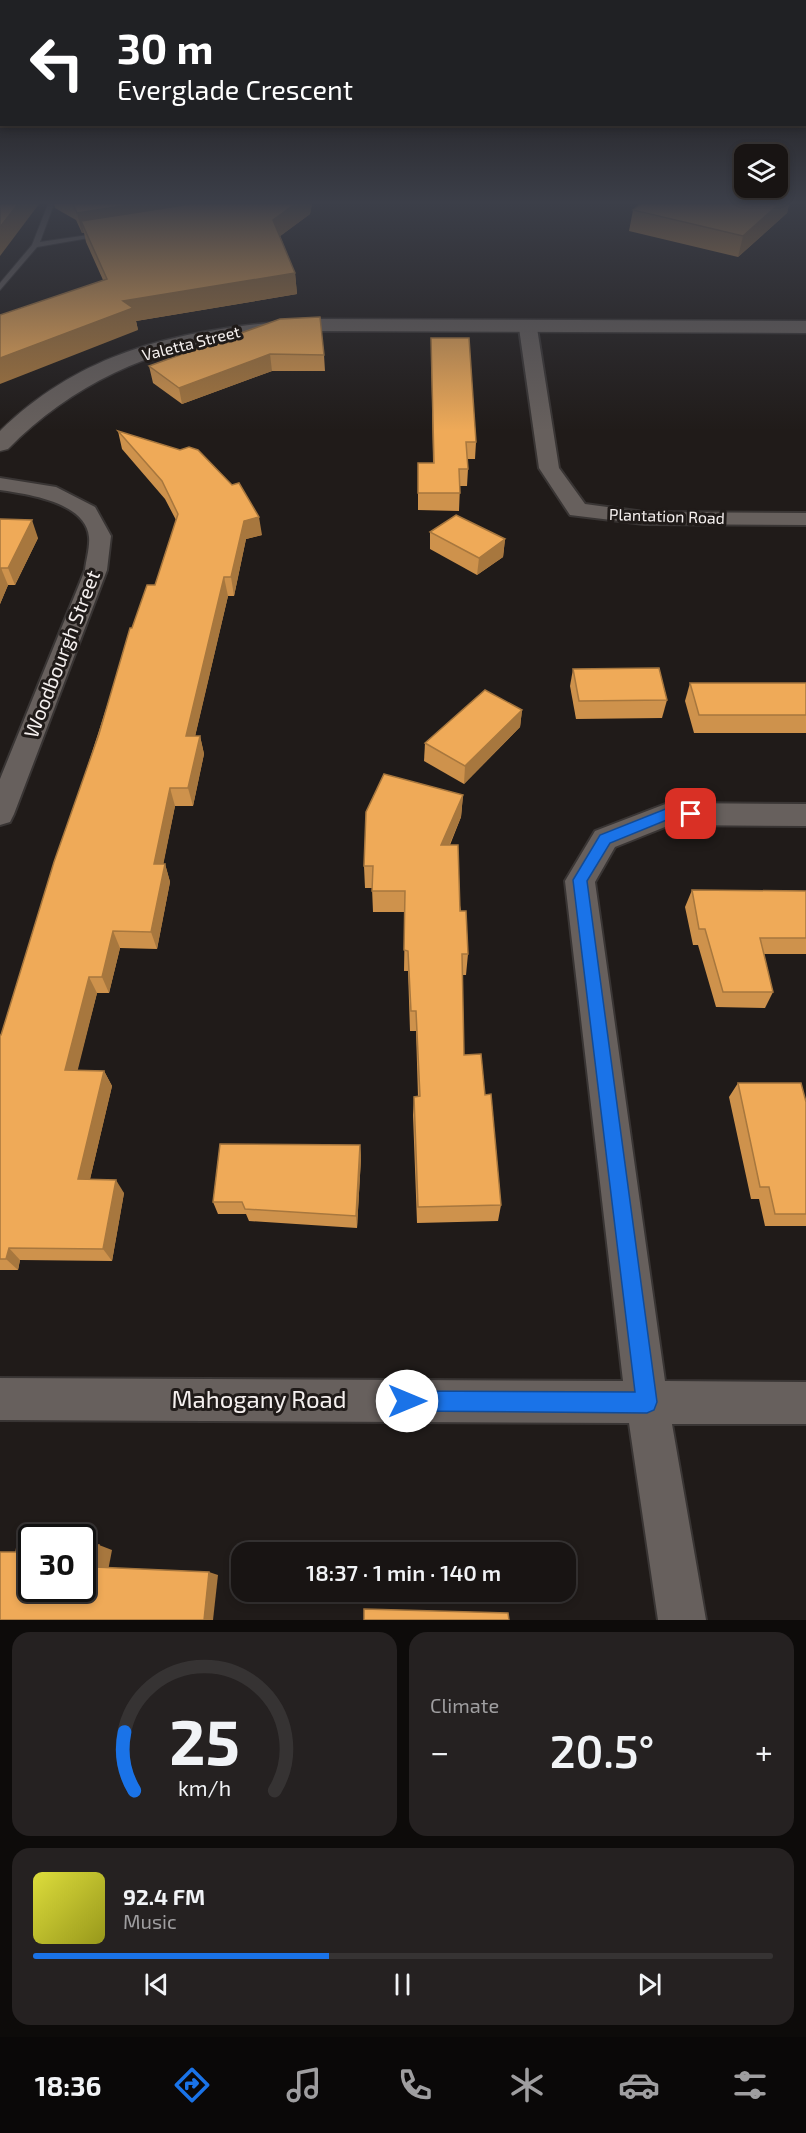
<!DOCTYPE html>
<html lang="en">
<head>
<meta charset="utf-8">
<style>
  body { margin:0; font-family:"Exo 2",sans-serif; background:#252121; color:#f1f3f6; height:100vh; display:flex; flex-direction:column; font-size:22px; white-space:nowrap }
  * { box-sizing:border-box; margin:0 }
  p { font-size:20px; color:#9f9ea0 }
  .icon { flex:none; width:33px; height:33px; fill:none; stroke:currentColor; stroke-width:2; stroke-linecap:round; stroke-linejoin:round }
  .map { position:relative; height:1620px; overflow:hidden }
  .panel { display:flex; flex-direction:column; gap:12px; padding:12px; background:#0d0b0a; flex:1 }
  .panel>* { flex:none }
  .hud { position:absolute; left:0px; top:0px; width:807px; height:126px; box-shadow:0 3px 9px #0003,0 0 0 2px #363333; background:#202124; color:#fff; overflow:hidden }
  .buttons { position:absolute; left:734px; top:144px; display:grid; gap:12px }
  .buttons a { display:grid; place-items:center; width:54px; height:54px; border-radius:12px; background:#181413; box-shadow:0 3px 9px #0003,0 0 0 2px #363333; font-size:30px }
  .speed { position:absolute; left:18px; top:1524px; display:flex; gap:12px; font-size:30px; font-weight:700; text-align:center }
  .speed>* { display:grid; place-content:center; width:78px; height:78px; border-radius:50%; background:#181413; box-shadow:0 3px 9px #0003,0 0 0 2px #363333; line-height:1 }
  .speed .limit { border:3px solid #111; border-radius:9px; background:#fff; color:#111 }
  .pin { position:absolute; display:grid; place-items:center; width:51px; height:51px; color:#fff; margin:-26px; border-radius:12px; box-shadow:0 3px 9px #0006 }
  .me { position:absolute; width:66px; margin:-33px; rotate:90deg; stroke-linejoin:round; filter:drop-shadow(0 0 4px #0008) }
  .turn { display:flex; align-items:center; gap:21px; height:126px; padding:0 18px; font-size:27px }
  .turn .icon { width:78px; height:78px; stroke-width:2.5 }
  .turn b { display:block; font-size:42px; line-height:51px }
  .big { font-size:45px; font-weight:600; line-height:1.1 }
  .panel .widget { flex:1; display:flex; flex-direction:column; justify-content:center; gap:9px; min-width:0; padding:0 21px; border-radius:18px; background:#252121 }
  .panel .dial { align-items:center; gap:0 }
  .dial svg { height:156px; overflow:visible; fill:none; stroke:#363333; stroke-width:7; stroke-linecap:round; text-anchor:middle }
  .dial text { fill:#f1f3f6; stroke:none }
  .song { display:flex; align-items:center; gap:18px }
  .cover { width:72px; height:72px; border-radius:9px; background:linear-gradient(135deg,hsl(60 70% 55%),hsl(60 70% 35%)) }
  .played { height:6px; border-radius:3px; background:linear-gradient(90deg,#1a73e8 40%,#363333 40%) }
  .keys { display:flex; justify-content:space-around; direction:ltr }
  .heat { display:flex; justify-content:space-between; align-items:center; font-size:33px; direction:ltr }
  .panel .tiles { flex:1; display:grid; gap:12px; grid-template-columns:1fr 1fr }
  .widget:last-child { grid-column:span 2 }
  .trip { position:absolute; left:231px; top:1542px; width:345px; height:60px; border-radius:18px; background:#181413; box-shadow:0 3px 9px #0003,0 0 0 2px #363333; font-weight:600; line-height:60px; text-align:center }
  .dock { display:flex; height:96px; justify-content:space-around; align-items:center; background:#0a0808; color:#9f9ea0 }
  .dock .icon { width:42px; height:42px }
  .dock .current { color:#1a73e8 }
  .dock b { font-size:27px; color:#f1f3f6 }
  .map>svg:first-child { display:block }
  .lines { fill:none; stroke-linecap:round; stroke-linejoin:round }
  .service-casing { stroke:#393534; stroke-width:2 }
  .minor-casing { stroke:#393534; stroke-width:4 }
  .tertiary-casing { stroke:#393534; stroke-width:3 }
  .service { fill:#67605d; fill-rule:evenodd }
  .minor { fill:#67605d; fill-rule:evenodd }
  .tertiary { fill:#67605d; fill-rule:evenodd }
  .wall { fill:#ce924c }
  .shaded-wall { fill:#a7773e }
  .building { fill:#efaa58; stroke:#a7773e; stroke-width:1.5 }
  .route { fill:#1a73e8; stroke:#114b97; stroke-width:1.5 }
  .labels { text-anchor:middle; stroke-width:6; stroke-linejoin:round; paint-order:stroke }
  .far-street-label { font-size:16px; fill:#f5f0ef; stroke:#201b19 }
  .street-label { font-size:20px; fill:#f5f0ef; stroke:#201b19 }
  .near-street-label { font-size:24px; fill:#f5f0ef; stroke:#201b19 }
</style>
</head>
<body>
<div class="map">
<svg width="806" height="1620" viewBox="0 0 806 1620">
  <rect width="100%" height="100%" fill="#201b19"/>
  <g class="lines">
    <!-- service casing -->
    <g class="service-casing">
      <path id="service" d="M48 204H54L40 242 102 233 106 235 37 247 0 290V283L32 245Z"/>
    </g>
    <!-- minor casing -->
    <g class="minor-casing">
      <g id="minor">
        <path d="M528 323 537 328 559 468 585 504 644 512 806 513V525L644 524 570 515 539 468 519 328Z"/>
        <path d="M0 478 56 487 95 507 111 536 107 570 14 814 10 822 0 825V779L85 570C86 560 90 547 89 537 86 502 27 494 0 490Z"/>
        <path d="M668 803 806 804V826L670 825 615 847 595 882 665 1381 806 1382V1424H672L706 1620H658L629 1423 0 1420V1378L623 1381 565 881 595 831Z"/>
      </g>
    </g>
    <!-- tertiary casing -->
    <g class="tertiary-casing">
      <path id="tertiary" d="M313 319 806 321V333L313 331C289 333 264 333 239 336 151 348 71 385 8 449L0 451V431C89 344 195 328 313 319Z"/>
    </g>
    <!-- service -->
    <use href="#service" class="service"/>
    <!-- minor -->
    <use href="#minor" class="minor"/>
    <!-- tertiary -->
    <use href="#tertiary" class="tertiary"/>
  </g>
  <!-- wall -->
  <g class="wall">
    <path d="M54 204H312L310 214 280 236 295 273 297 294 136 321 138 330 103 280 86 242 84 233H82L76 220 55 208Z"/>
    <path d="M641 204H789L787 213 738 257 629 231 633 210Z"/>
    <path d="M280 319 324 355 325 371H272L182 404 153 383 149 366Z"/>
    <path d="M431 338 476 442 475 459H468V469L467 486H460L459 511 418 510V463H433Z"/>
    <path d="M118 431 262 535 246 539 234 596H228L195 736H200L204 754 193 806H175L163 864H165L170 882 157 949 120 948 109 993H97L77 1070 104 1071 112 1086 90 1179 124 1193 112 1261 20 1260 18 1270H0V1035H1L132 628 155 585 176 520 165 499 122 449Z"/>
    <path d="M0 519 38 538 15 585H8L0 604Z"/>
    <path d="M430 532 505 539 503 557 477 575 430 549Z"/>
    <path d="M573 669 667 700 662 718 576 719 570 686Z"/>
    <path d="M690 683H806V733H694L685 701Z"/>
    <path d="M522 710 520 727 464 784 424 761 425 743Z"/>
    <path d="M463 795 461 817 450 845 468 954 466 975H462L464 1055 485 1095 501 1205 498 1221 417 1223 413 1115 414 1097H418L416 1031H410L408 971H404L405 912H373L372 888H365L364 866Z"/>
    <path d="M692 890 806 891V954H764L773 992 765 1008 716 1007 698 945H693L685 907Z"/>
    <path d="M738 1083 806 1102V1226H765L759 1199H751L729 1097Z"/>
    <path d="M360 1145 361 1158 357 1228 249 1221 246 1214H218L213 1202Z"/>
  </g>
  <!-- shaded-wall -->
  <g class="shaded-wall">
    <path d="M18 204H39L0 256V227Z"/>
    <path d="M134 204H215L81 221 84 233H82L77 213Z"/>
    <path d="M295 204H312L310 214 275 240 273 220Z"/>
    <path d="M779 204H789L787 213 738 257 743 236Z"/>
    <path d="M295 273 297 294 136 321 138 330 0 384V358L123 301Z"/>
    <path d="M270 354 272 371 182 404 179 388Z"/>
    <path d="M259 517 262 535 246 539 234 596 231 577 244 521Z"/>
    <path d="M32 520 38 538 15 585 8 568Z"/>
    <path d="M505 539 503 557 477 575 479 558Z"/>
    <path d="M1 568 8 585 0 604V571Z"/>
    <path d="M224 577 228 596 191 754 186 736Z"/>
    <path d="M522 710 520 727 464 784 465 766Z"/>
    <path d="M200 736 204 754 193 806 188 788Z"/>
    <path d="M170 788 175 806 160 881 154 864Z"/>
    <path d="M463 795 461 817 440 867 441 845Z"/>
    <path d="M165 864 170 882 157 949 151 932Z"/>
    <path d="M113 931 120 948 109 993 102 977Z"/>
    <path d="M89 977 97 993 74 1085 65 1070Z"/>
    <path d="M104 1071 112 1086 87 1192 78 1179Z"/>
    <path d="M360 1145 361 1158 357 1228 356 1216Z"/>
    <path d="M116 1180 124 1193 112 1261 103 1249Z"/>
    <path d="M9 1248 20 1260 18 1270 6 1259Z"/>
    <path d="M99 1545 112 1550 108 1571 95 1567Z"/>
    <path d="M209 1572 218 1575 213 1620H204Z"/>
  </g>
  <!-- building -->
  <g class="building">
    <path d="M0 204H18L0 227Z"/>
    <path d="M73 204H134L77 213Z"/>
    <path d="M191 204H295L273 220 295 273 123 301 133 308 0 358V315L107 279 81 221Z"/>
    <path d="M641 204H779L743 236 633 210Z"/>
    <path d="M320 317 324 355 270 354 179 388 149 366 280 319Z"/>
    <path d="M431 338H469L476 442H466L468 469H459L460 493H418V463H434Z"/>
    <path d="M118 431 180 450 189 447 198 450 232 485 239 483 259 517 244 521 231 577H224L186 736H200L188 788H170L154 864H165L151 932 113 931 102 977H89L65 1070 104 1071 78 1179 116 1180 103 1249 9 1248 6 1259H0V1035H1L54 862 99 734 130 628H132L147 585H155L178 514 162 481Z"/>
    <path d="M456 515 505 539 479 558 430 532Z"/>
    <path d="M0 519 32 520 8 568H1L0 571Z"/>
    <path d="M659 668 667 700 579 701 573 669Z"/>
    <path d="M690 683H806V715H699Z"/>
    <path d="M485 690 522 710 465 766 425 743Z"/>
    <path d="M384 774 463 795 441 845H458L460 911H466L468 954H462L464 1055 481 1054 485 1095 491 1094 501 1205 418 1207 414 1097 420 1096 416 1011H411L408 951 404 950 405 891H372L373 866H364L366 812Z"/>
    <path d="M692 890 806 891V938H760L773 992H723L705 929H699Z"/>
    <path d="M738 1083H801L806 1102V1214H775L769 1187H760Z"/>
    <path d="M220 1144 360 1145 356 1216 245 1209 242 1202H213Z"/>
    <path d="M18 1541 32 1542V1588H82V1544L99 1545 95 1567 209 1572 204 1620H0V1552H16Z"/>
    <path d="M364 1609 508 1613 509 1620H364Z"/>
  </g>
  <!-- sky -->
  <linearGradient id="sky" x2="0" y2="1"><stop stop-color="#120f0e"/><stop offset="0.47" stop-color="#3c3f49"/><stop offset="1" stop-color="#3c3f49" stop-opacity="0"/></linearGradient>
  <rect width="806" height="431" fill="url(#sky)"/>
  <!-- route -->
  <path class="route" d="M668 808 691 809 698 814 691 819H669L610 843 587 881 657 1402 654 1410 647 1413 407 1411 400 1408 397 1401 400 1394 407 1391 635 1392 573 880 600 835Z"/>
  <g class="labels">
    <!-- far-street labels -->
    <g class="far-street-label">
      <text transform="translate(191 343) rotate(-14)" y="6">Valetta Street</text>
      <text transform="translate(667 516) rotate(2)" y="6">Plantation Road</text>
    </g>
    <!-- street labels -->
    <g class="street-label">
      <text transform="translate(62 654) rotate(-69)" y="7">Woodbourgh Street</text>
    </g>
    <!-- near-street labels -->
    <g class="near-street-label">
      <text x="259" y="1408">Mahogany Road</text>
    </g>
  </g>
</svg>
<div class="buttons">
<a><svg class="icon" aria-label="layers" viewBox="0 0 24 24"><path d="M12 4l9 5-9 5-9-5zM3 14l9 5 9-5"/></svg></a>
</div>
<div class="speed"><div class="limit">30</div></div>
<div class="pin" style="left:691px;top:814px;background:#d93025"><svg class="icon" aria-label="arrive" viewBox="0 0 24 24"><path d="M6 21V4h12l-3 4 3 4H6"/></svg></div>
<svg class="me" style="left:407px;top:1401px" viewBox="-20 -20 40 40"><circle r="19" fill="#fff"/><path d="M0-13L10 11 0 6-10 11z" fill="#1a73e8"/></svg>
<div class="trip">18:37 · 1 min · 140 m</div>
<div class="hud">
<div class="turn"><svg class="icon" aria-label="left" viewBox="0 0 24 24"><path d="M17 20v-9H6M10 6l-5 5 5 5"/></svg><div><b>30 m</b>Everglade Crescent</div></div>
</div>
</div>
<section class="panel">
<div class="tiles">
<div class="widget dial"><svg viewBox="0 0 100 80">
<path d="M14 69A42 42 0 1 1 86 69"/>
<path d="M14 69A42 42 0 0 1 9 39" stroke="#1a73e8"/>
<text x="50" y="56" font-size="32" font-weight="700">25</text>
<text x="50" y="72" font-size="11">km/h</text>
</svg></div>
<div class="widget"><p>Climate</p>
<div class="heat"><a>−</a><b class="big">20.5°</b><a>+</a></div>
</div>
<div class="widget">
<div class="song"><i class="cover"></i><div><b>92.4 FM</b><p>Music</p></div></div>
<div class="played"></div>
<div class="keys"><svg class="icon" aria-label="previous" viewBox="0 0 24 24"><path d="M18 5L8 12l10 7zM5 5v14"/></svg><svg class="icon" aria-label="pause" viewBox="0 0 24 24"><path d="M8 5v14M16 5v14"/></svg><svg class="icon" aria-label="next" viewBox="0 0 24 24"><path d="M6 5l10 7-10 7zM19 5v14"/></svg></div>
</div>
</div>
</section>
<nav class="dock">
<b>18:36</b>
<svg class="icon current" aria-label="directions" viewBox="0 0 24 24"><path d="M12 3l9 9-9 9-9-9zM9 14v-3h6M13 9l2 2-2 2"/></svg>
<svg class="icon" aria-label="music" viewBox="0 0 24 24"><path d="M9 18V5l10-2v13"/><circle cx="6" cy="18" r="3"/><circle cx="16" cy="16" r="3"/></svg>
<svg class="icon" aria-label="phone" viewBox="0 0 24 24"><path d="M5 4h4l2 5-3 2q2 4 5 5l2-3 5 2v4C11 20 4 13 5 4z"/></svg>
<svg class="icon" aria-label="climate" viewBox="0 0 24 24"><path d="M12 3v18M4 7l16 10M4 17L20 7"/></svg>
<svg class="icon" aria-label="car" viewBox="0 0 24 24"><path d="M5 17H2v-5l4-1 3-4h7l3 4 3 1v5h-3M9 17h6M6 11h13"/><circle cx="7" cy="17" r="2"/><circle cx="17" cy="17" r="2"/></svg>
<svg class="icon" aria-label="filters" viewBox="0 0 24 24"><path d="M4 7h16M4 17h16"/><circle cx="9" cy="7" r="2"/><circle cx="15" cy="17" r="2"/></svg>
</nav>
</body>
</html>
